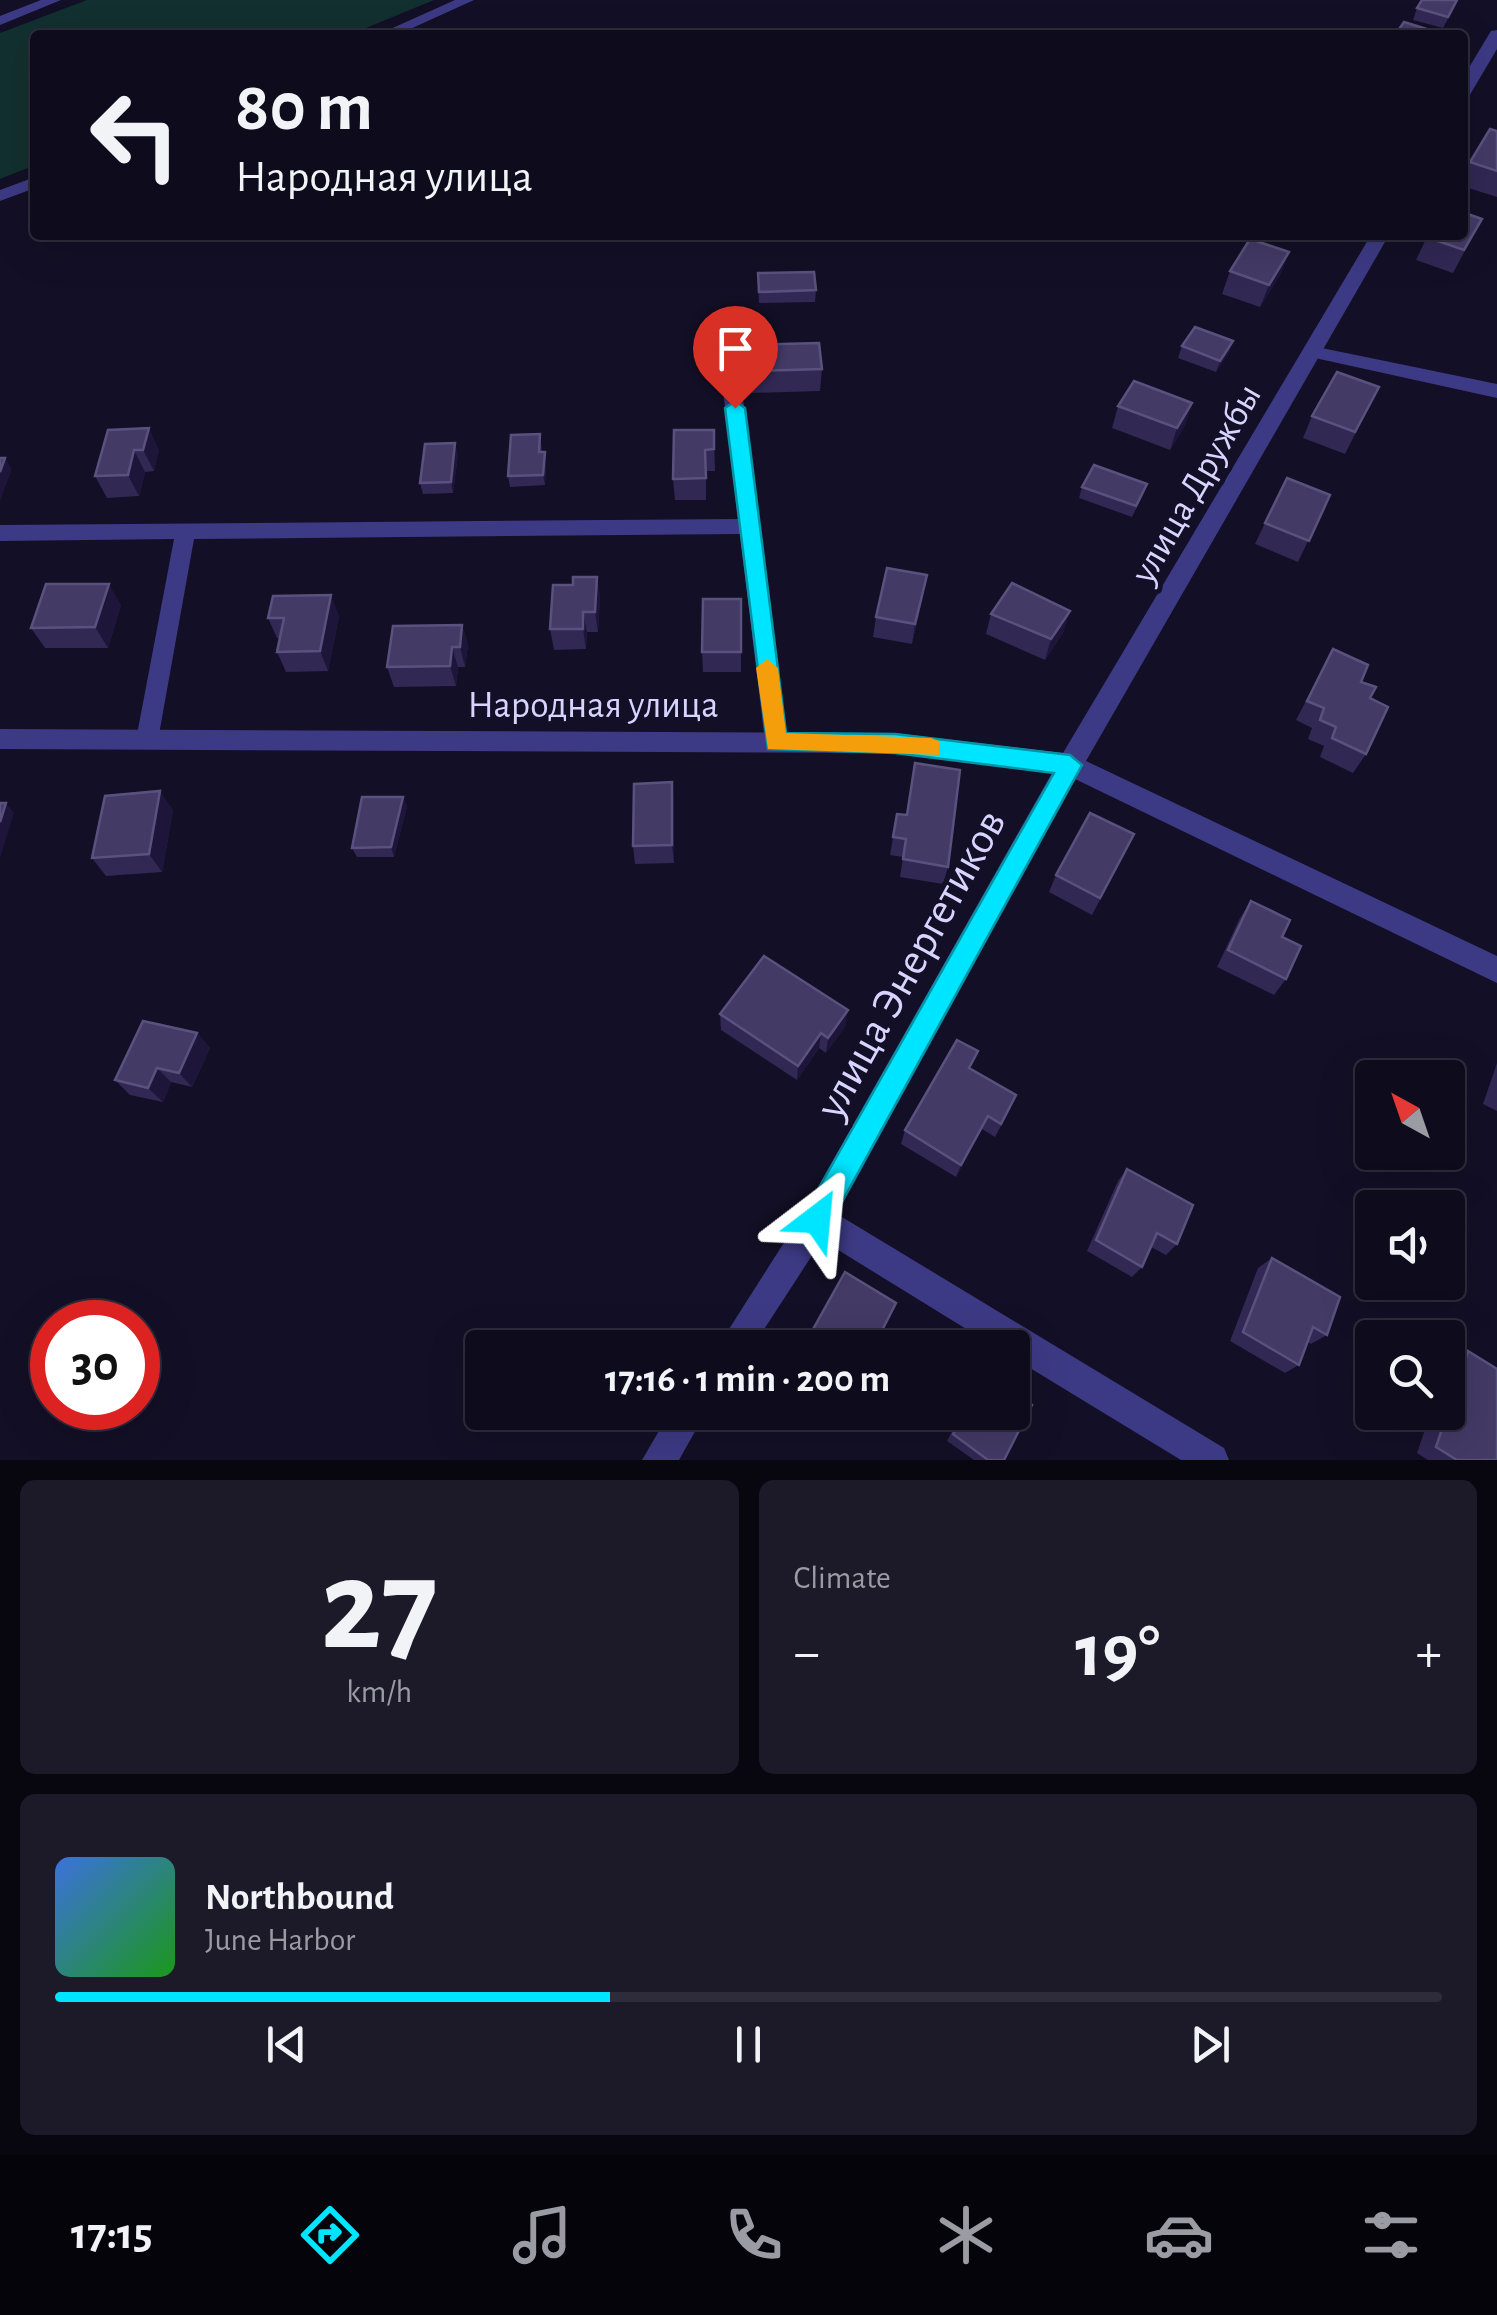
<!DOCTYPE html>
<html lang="en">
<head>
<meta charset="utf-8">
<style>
  body { margin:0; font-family:"Alegreya Sans",sans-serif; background:#1c1929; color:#f1f3f6; height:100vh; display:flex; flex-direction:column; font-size:38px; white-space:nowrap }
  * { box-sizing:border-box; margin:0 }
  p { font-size:32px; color:#9b9ba3 }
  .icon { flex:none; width:55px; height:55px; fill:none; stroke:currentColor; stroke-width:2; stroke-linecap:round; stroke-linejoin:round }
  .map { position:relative; height:1460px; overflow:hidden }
  .side { display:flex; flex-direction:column; gap:20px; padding:20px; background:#08060f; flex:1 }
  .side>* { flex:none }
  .top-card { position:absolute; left:30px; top:30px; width:1438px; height:210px; border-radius:10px; box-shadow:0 10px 40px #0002,0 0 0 2px #2e2b3b; background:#0e0b1c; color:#f1f3f6; overflow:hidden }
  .needle { width:65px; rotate:320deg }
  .buttons { position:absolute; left:1355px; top:1060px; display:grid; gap:20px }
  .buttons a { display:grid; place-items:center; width:110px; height:110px; border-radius:10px; background:#0e0b1c; box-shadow:0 10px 40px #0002,0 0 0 2px #2e2b3b; font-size:50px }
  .speed { position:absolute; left:30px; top:1300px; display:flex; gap:20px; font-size:50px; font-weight:700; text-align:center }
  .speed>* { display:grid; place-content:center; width:130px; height:130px; border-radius:50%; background:#0e0b1c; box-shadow:0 10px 40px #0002,0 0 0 2px #2e2b3b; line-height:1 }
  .speed .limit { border:15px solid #d22; background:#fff; color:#111 }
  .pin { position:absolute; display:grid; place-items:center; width:85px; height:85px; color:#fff; margin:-102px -42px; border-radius:50% 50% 50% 0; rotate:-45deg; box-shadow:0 0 10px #0007 }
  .pin .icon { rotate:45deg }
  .me { position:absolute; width:110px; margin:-55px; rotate:29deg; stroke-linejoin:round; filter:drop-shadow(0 0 8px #0008) }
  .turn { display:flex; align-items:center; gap:35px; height:210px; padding:0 40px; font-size:45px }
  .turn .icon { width:130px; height:130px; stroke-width:2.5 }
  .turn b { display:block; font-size:70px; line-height:85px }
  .big { font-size:75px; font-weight:600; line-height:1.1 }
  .side .widget { flex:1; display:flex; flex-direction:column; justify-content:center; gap:15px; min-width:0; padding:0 35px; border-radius:15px; background:#1c1929 }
  .side .dial { align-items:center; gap:0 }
  .dial b { font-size:130px; line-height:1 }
  .song { display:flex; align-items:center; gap:30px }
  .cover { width:120px; height:120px; border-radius:15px; background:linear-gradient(135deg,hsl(220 70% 55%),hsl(120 70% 35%)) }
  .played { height:10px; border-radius:5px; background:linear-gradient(90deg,#00e5ff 40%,#2e2b3b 40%) }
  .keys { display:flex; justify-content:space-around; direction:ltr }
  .heat { display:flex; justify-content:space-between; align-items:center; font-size:55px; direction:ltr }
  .side .tiles { flex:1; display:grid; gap:20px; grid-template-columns:1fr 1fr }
  .widget:last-child { grid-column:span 2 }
  .trip { position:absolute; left:465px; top:1330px; width:565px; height:100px; border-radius:10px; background:#0e0b1c; box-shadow:0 10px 40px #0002,0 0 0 2px #2e2b3b; font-weight:600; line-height:100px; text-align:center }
  .dock { display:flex; height:160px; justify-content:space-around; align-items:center; background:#06040b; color:#9b9ba3 }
  .dock .icon { width:70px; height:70px }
  .dock .selected { color:#00e5ff }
  .dock b { font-size:45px; color:#f1f3f6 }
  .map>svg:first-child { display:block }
  .green { fill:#12302f }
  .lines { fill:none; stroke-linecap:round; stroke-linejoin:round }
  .service { fill:#3d3a85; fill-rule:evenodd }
  .minor { fill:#3d3a85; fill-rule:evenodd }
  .wall { fill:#312854 }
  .shaded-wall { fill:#1d163a }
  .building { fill:#433a66; stroke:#5a527e; stroke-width:2.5 }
  .route { fill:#00e5ff; stroke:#0095a6; stroke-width:2.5 }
  .slow { fill:#f59e0b }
  .labels { text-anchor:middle; stroke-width:10; stroke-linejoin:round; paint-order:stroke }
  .street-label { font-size:38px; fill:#d9d4ff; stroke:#130f26 }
  .near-street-label { font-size:45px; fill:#d9d4ff; stroke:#130f26 }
</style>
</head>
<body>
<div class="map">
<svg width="1497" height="1460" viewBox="0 0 1497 1460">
  <rect width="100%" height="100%" fill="#130f26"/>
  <!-- green -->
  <path class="green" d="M87 0H434L349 35H35V165L0 179V33Z"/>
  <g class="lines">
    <!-- service -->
    <g class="service">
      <path d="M41 0H61L0 25V16Z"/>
      <path d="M455 0H474L397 35H377Z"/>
      <path d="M35 177V188L0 201V190Z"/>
      <path d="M725 323 734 329 787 742 784 749H768L765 742 740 534 194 539 158 740 155 747H139L136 740 174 539 0 541V525L738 519 716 329Z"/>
      <path d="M1312 346 1497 384V398L1306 356 1303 352Z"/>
    </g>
    <!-- minor -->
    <g class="minor">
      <path d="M1497 30V49L1468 98 1462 99V79L1491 31Z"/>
      <path d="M1371 235H1389L1086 761 1497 956V983L1075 779 837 1214 1224 1448 1229 1460H1181L1012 1357V1348H997L822 1240 752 1348H717L806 1208 1052 773 895 753 0 749V729L895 733 1063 753Z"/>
      <path d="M670 1412H706L679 1460H642Z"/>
    </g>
  </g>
  <!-- wall -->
  <g class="wall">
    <path d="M1458 0 1443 28 1413 20 1417 8Z"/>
    <path d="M1497 131V197L1462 186V179L1470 162Z"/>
    <path d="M1428 235 1470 241 1453 273 1416 260Z"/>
    <path d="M1289 252 1280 275 1260 307 1222 294 1230 271Z"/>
    <path d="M758 273 816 290 815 302 759 303Z"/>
    <path d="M1233 341 1229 352 1216 372 1178 358 1182 346Z"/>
    <path d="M748 345 822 369 820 391 749 393Z"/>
    <path d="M1379 387 1345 454 1303 438 1312 416Z"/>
    <path d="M1192 403 1185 425 1170 450 1112 428 1118 406Z"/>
    <path d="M108 430 159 450 154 471 145 472 139 496 107 498 95 476Z"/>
    <path d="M714 430 715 471H706V500H675L673 479Z"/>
    <path d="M540 434 542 452H545L546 463 545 485 510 487 508 476Z"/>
    <path d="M458 454 453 493 423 494 420 483Z"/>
    <path d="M1147 484 1143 495 1132 517 1079 498 1082 487Z"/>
    <path d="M1330 495 1298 562 1255 544 1265 523Z"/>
    <path d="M597 577 600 597 598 632H587L586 649 554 650 550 629Z"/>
    <path d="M923 596 912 644 873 637 876 617Z"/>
    <path d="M741 599V672H703L702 652Z"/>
    <path d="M121 605 108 648H45L31 628Z"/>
    <path d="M991 614 1064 631 1045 660 986 634Z"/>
    <path d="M339 616 328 671 286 672 277 652 279 638H277L268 618Z"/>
    <path d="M462 625 468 645 465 667H458L456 686 394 687 387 667Z"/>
    <path d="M1333 649 1361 682 1370 698 1366 754 1353 773 1320 757 1324 746 1308 739 1312 728 1296 720Z"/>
    <path d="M403 797 407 806 394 857H357L352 848Z"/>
    <path d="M674 801V863L635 864 633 846Z"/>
    <path d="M173 810 162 872 106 876 92 858Z"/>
    <path d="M897 814 948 867 943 884 900 877 903 857 890 855Z"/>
    <path d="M1125 852 1092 915 1049 892 1056 875Z"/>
    <path d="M1251 901 1282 937 1286 979 1274 995 1217 967 1240 918Z"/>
    <path d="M720 1014 846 1025 826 1053 819 1048 797 1080 721 1030Z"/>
    <path d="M197 1033 210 1048 192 1087 171 1082 163 1102 130 1095 115 1080Z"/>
    <path d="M1497 1063V1111L1483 1104Z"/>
    <path d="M971 1069 1010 1109 995 1137 982 1129 956 1177 901 1144 905 1130Z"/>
    <path d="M1127 1169 1177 1244 1166 1255 1151 1247 1142 1267 1132 1277 1087 1251 1118 1181Z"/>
    <path d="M1272 1258 1327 1335 1311 1344 1308 1342 1299 1365 1285 1373 1230 1341 1258 1268Z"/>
    <path d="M896 1303 874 1348H823L811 1340 812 1331Z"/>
    <path d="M1468 1351 1497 1460H1428L1417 1453 1431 1412H1448V1364L1449 1360Z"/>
    <path d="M962 1412H1012L1004 1460H974L947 1441Z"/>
  </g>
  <!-- shaded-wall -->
  <g class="shaded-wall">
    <path d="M1289 252 1280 275 1260 307 1269 285Z"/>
    <path d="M1233 341 1229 352 1216 372 1220 361Z"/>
    <path d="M1192 403 1185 425 1170 450 1177 428Z"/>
    <path d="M149 428 159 450 154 471 143 450Z"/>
    <path d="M455 443 458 454 453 493 451 482Z"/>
    <path d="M134 450 145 472 139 496 128 475Z"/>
    <path d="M545 452 546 463 545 485 543 475Z"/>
    <path d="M5 458 12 469 0 501V472Z"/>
    <path d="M927 575 923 596 912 644 915 624Z"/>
    <path d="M597 577 600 597 598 632 595 612Z"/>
    <path d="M109 584 121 605 108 648 95 627Z"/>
    <path d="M331 595 339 616 328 671 320 651Z"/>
    <path d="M1070 611 1064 631 1045 660 1051 639Z"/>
    <path d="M583 612 587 632 586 649 583 629Z"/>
    <path d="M462 625 468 645 465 667 460 647Z"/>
    <path d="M452 647 458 667 456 686 450 666Z"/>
    <path d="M672 782 674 801V863L672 845Z"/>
    <path d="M160 791 173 810 162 872 149 854Z"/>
    <path d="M403 797 407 806 394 857 391 847Z"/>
    <path d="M6 803 14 813 0 858V822Z"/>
    <path d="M848 1010 846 1025 826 1053 828 1038Z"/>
    <path d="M197 1033 210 1048 192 1087 179 1073Z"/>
    <path d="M821 1033 819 1048 797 1080 798 1066Z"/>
    <path d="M157 1068 171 1082 163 1102 148 1088Z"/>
    <path d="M988 1116 982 1129 956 1177 961 1165Z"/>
  </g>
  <!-- building -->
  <g class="building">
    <path d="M1422 0H1457L1448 17 1417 8Z"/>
    <path d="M1404 22 1440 33 1438 35H1395Z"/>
    <path d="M1490 129 1497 131V171L1470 162Z"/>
    <path d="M1462 212 1482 219 1464 250 1426 237 1428 235H1462Z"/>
    <path d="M1250 239 1289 252 1269 285 1230 271Z"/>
    <path d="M814 272 816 290 759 292 758 273Z"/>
    <path d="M1195 327 1233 341 1220 361 1182 346Z"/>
    <path d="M819 343 822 369 749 371 748 345Z"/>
    <path d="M1337 372 1379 387 1355 432 1312 416Z"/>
    <path d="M1134 381 1192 403 1177 428 1118 406Z"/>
    <path d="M149 428 143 450H134L128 475 95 476 108 430Z"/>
    <path d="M674 430H714V449L705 450 706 478 673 479Z"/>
    <path d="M540 434 539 452H545L543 475 508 476 511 435Z"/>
    <path d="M455 443 451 482 420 483 425 444Z"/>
    <path d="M0 458H5L0 472Z"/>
    <path d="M1094 465 1147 484 1136 506 1082 487Z"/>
    <path d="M1287 478 1330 495 1309 541 1265 523Z"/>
    <path d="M887 568 927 575 915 624 876 617Z"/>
    <path d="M573 577H597L595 612H583V629H550L553 585H573Z"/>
    <path d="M1012 583 1070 611 1051 639 991 614Z"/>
    <path d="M46 584H109L95 627 31 628Z"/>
    <path d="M331 595 320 651 277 652 284 618H268L273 596Z"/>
    <path d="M703 599H741V652H702Z"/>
    <path d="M462 625 460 647H452L450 666 387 667 393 626Z"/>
    <path d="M1333 649 1368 665 1361 682 1376 687 1370 698 1388 707 1366 754 1332 738 1336 727 1320 720 1324 708 1307 701Z"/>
    <path d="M915 763 960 770 948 867 903 859 906 839 893 837 897 814 907 815Z"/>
    <path d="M672 782V845L633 846 634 784Z"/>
    <path d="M160 791 149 854 92 858 105 796Z"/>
    <path d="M362 797H403L391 847 352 848Z"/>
    <path d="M0 803H6L0 822Z"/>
    <path d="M1090 813 1134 834 1100 898 1056 875Z"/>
    <path d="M1251 901 1290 920 1282 937 1301 946 1286 979 1228 950Z"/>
    <path d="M764 956 848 1010 828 1038 821 1033 798 1066 720 1014Z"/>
    <path d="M143 1021 197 1033 179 1073 157 1068 148 1088 115 1080Z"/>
    <path d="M957 1040 978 1051 969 1068 1016 1095 1001 1124 988 1116 961 1165 905 1130Z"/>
    <path d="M1127 1169 1193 1205 1177 1244 1157 1233 1142 1267 1096 1240Z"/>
    <path d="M1272 1258 1340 1297 1327 1335 1313 1327 1299 1365 1243 1332Z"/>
    <path d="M845 1272 896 1303 873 1348H839L812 1331Z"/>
    <path d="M1468 1351 1497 1369V1460H1457L1436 1447Z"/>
    <path d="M1012 1391 1032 1405 1004 1460H988L953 1434 964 1412H1012Z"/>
  </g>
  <!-- route -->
  <path class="route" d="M735 401 745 408 786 733 895 734 1070 755 1082 765 827 1229 817 1233 807 1229 803 1219 807 1209 1054 773 895 753 768 749 725 408Z"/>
  <!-- slow -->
  <path class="slow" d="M767 659 778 668 786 733 931 738 939 741V755L768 749 756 668Z"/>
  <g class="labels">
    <!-- street labels -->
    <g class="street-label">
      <text transform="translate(1195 483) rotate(-60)" y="13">улица Дружбы</text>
      <text x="593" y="717">Народная улица</text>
    </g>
    <!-- near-street labels -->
    <g class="near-street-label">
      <text transform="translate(909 963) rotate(-61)" y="16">улица Энергетиков</text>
    </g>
  </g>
</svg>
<div class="buttons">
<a><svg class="needle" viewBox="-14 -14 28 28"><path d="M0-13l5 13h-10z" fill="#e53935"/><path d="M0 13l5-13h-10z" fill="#9b9ba3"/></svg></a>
<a><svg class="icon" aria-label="sound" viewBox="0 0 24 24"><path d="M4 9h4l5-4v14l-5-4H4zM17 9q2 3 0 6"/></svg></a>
<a><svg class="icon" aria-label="search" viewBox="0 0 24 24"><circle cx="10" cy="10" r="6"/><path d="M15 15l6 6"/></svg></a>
</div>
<div class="speed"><div class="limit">30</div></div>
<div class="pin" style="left:735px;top:408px;background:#d93025"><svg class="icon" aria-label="arrive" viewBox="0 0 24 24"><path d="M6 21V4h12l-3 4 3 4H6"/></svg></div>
<svg class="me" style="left:817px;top:1219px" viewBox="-20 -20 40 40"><path d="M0-17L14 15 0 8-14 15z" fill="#00e5ff" stroke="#fff" stroke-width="4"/></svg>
<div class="trip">17:16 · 1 min · 200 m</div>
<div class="top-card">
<div class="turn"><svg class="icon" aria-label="left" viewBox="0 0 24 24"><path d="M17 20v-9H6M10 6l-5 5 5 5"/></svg><div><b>80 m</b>Народная улица</div></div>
</div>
</div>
<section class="side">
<div class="tiles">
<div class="widget dial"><b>27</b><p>km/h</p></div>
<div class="widget"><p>Climate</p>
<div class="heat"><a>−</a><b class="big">19°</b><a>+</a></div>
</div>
<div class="widget">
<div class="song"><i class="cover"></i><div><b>Northbound</b><p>June Harbor</p></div></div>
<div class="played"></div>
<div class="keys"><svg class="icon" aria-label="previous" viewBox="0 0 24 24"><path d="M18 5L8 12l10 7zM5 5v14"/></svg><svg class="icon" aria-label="pause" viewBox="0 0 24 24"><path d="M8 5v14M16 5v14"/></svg><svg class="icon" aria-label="next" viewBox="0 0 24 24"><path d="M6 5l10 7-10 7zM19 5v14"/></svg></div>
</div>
</div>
</section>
<nav class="dock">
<b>17:15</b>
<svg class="icon selected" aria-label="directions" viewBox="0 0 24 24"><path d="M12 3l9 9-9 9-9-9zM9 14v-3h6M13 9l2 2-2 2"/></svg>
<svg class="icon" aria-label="music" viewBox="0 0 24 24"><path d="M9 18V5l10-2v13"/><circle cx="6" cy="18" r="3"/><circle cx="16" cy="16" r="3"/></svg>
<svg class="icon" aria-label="phone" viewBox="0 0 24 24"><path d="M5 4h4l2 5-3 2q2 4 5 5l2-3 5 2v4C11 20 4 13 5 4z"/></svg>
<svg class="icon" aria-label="climate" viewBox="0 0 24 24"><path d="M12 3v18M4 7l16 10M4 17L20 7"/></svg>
<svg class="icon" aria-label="car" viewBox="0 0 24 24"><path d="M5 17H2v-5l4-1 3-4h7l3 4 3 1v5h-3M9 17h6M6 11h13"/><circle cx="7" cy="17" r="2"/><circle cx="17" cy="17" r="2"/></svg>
<svg class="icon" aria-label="filters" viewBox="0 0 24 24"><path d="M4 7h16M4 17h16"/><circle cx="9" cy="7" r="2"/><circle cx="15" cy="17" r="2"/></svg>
</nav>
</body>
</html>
